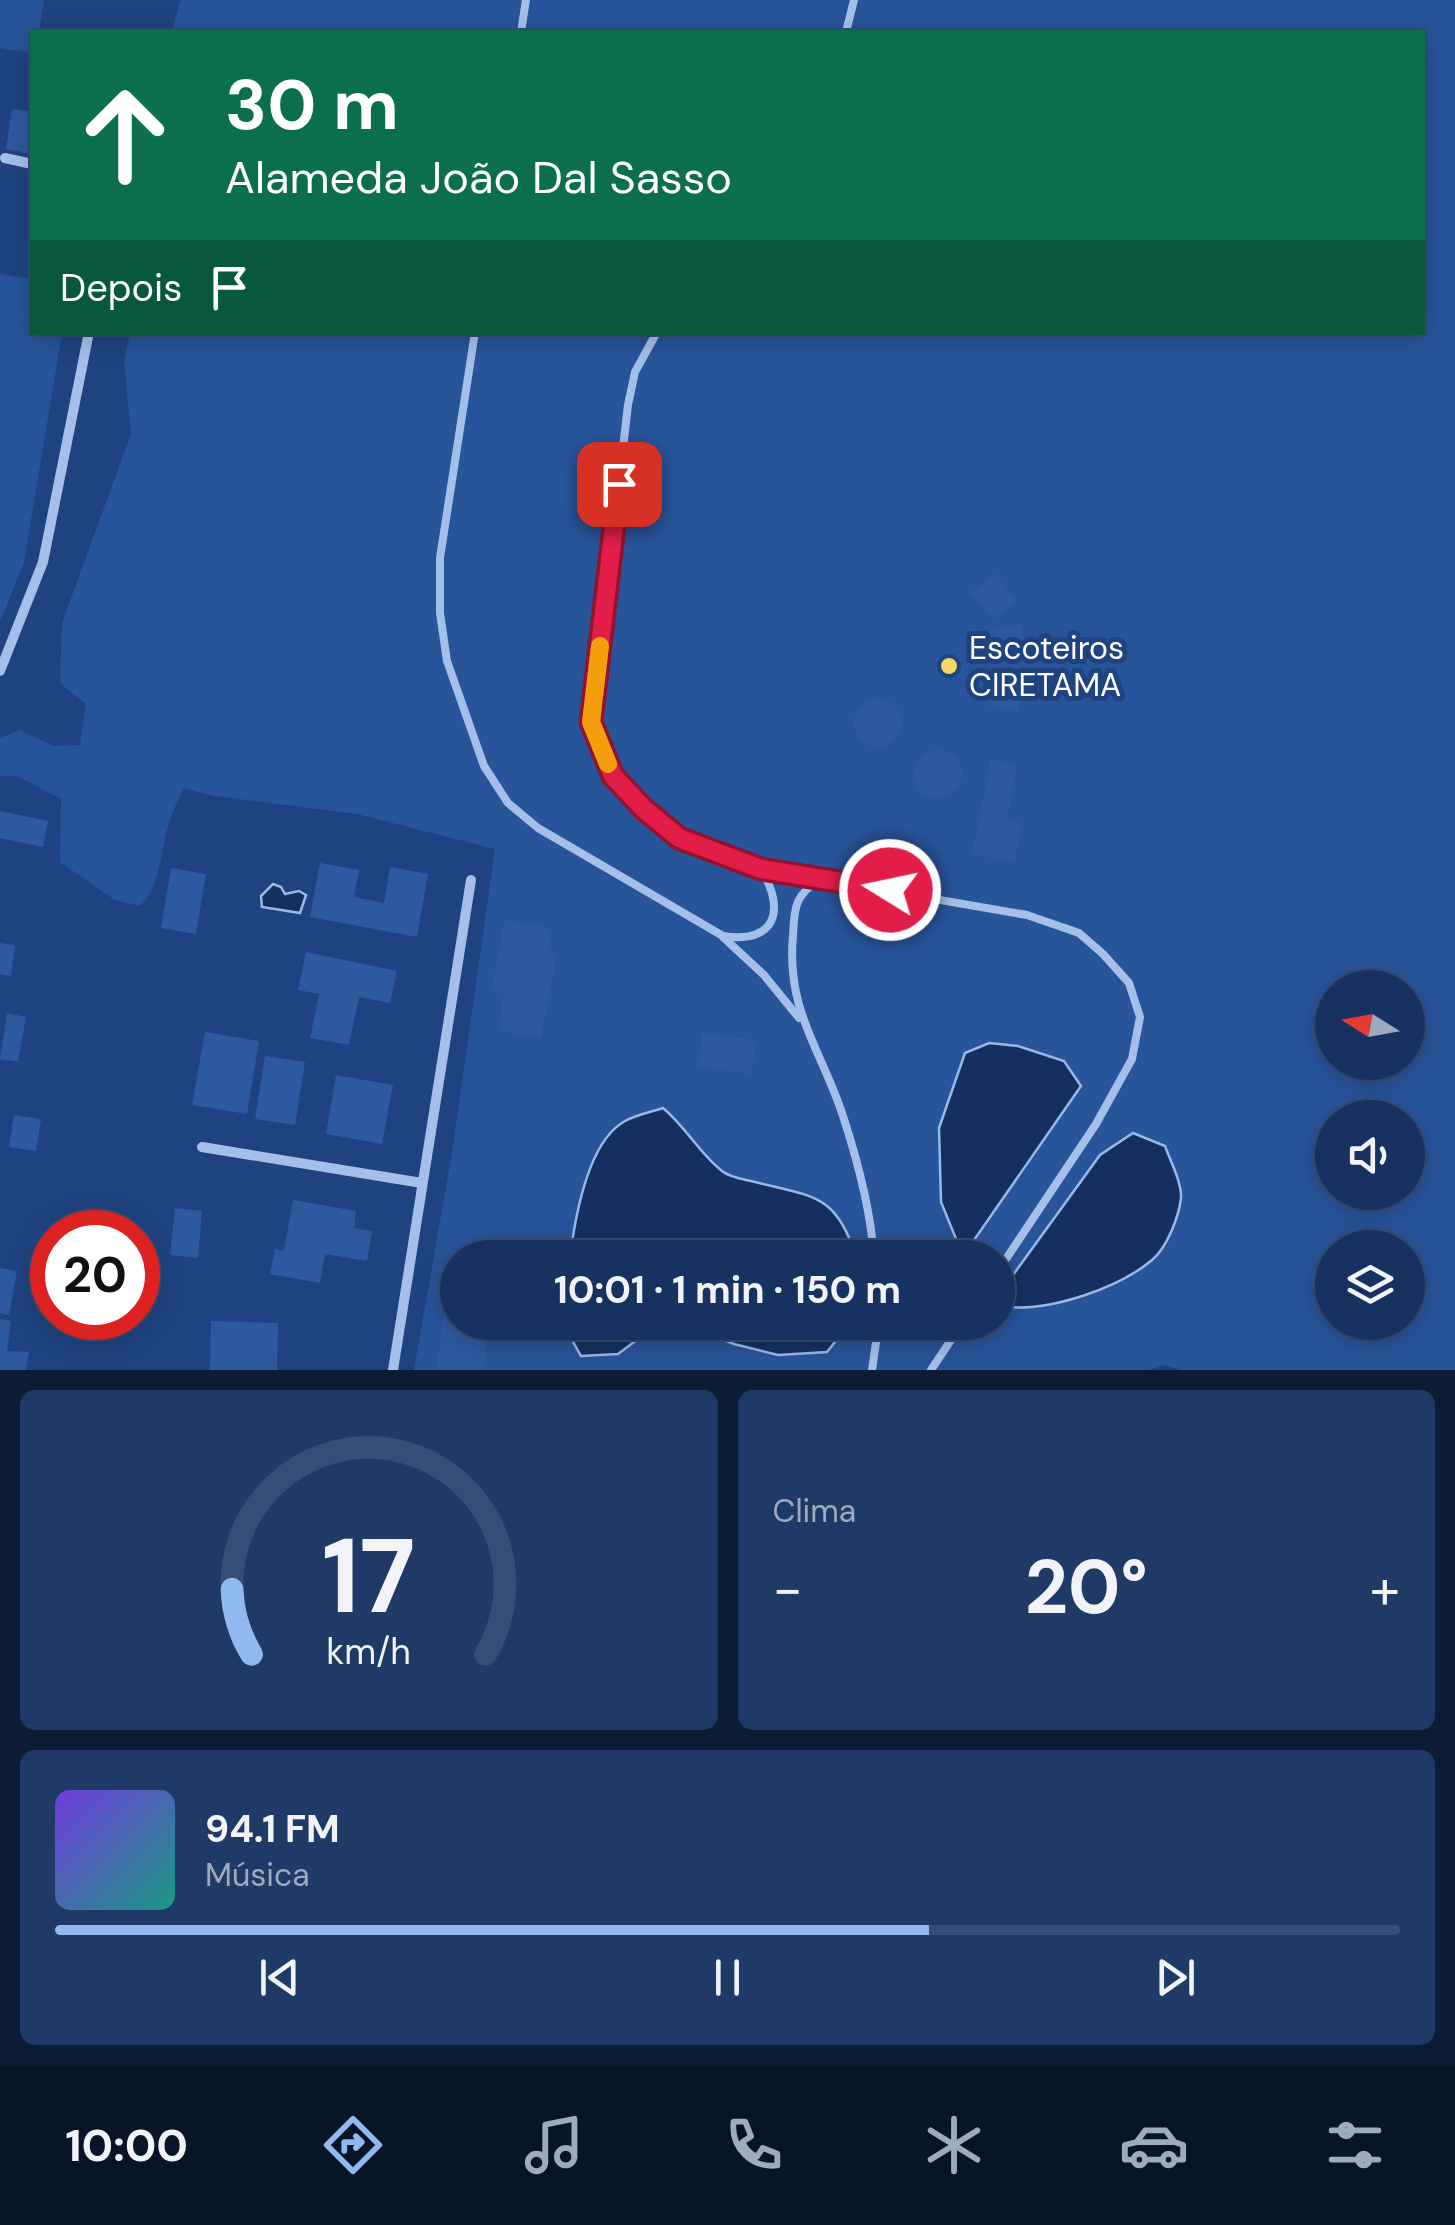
<!DOCTYPE html>
<html lang="pt">
<head>
<meta charset="utf-8">
<style>
  body { margin:0; font-family:"DM Sans",sans-serif; background:#203a67; color:#f1f3f6; height:100vh; display:flex; flex-direction:column; font-size:38px; white-space:nowrap }
  * { box-sizing:border-box; margin:0 }
  p { font-size:32px; color:#9eaabd }
  .icon { flex:none; width:55px; height:55px; fill:none; stroke:currentColor; stroke-width:2; stroke-linecap:round; stroke-linejoin:round }
  .map { position:relative; height:1370px; overflow:hidden }
  .drawer { display:flex; flex-direction:column; gap:20px; padding:20px; background:#0d1c35; flex:1 }
  .drawer>* { flex:none }
  .hud { position:absolute; left:30px; top:30px; width:1395px; height:305px; border-radius:0px; box-shadow:0 5px 25px #0003,0 0 0 2px #364d76; background:#0b6e4f; color:#fff; overflow:hidden }
  .needle { width:65px; rotate:281deg }
  .fabs { position:absolute; left:1315px; top:970px; display:grid; gap:20px }
  .fabs a { display:grid; place-items:center; width:110px; height:110px; border-radius:50%; background:#173261; box-shadow:0 5px 25px #0003,0 0 0 2px #364d76; font-size:50px }
  .speed { position:absolute; left:30px; top:1210px; display:flex; gap:20px; font-size:50px; font-weight:700; text-align:center }
  .speed>* { display:grid; place-content:center; width:130px; height:130px; border-radius:50%; background:#173261; box-shadow:0 5px 25px #0003,0 0 0 2px #364d76; line-height:1 }
  .speed .limit { border:15px solid #d22; background:#fff; color:#111 }
  .pin { position:absolute; display:grid; place-items:center; width:85px; height:85px; color:#fff; margin:-42px; border-radius:20px; box-shadow:0 5px 15px #0006 }
  .me { position:absolute; width:110px; margin:-55px; rotate:280deg; stroke-linejoin:round; filter:drop-shadow(0 0 8px #0008) }
  .turn { display:flex; align-items:center; gap:35px; height:210px; padding:0 30px; font-size:45px }
  .turn .icon { width:130px; height:130px; stroke-width:2.5 }
  .turn b { display:block; font-size:70px; line-height:85px }
  .then { display:flex; align-items:center; height:95px; padding:0 30px; background:#0003; gap:20px; font-size:38px }
  .big { font-size:75px; font-weight:700; line-height:1.1 }
  .drawer .tile { flex:1; display:flex; flex-direction:column; justify-content:center; gap:15px; min-width:0; padding:0 35px; border-radius:15px; background:#203a67 }
  .drawer .dial { align-items:center; gap:0 }
  .dial svg { height:260px; overflow:visible; fill:none; stroke:#364d76; stroke-width:7; stroke-linecap:round; text-anchor:middle }
  .dial text { fill:#f1f3f6; stroke:none }
  .song { display:flex; align-items:center; gap:30px }
  .cover { width:120px; height:120px; border-radius:15px; background:linear-gradient(135deg,hsl(260 70% 55%),hsl(170 70% 35%)) }
  .played { height:10px; border-radius:5px; background:linear-gradient(90deg,#90b9f0 65%,#364d76 65%) }
  .keys { display:flex; justify-content:space-around; direction:ltr }
  .heat { display:flex; justify-content:space-between; align-items:center; font-size:55px; direction:ltr }
  .drawer .tiles { flex:1; display:grid; gap:20px; grid-template-columns:1fr 1fr }
  .tile:last-child { grid-column:span 2 }
  .trip { position:absolute; left:440px; top:1240px; width:575px; height:100px; border-radius:50px; background:#173261; box-shadow:0 5px 25px #0003,0 0 0 2px #364d76; font-weight:700; line-height:100px; text-align:center }
  .tabs { display:flex; height:160px; justify-content:space-around; align-items:center; background:#091427; color:#9eaabd }
  .tabs .icon { width:70px; height:70px }
  .tabs .on { color:#90b9f0 }
  .tabs b { font-size:45px; color:#f1f3f6 }
  .map>svg:first-child { display:block }
  .green { fill:#28549a; fill-rule:evenodd }
  .water { fill:#153060; stroke:#97b9ea; stroke-width:2.5 }
  .building { fill:#2e599f }
  .lines { fill:none; stroke-linecap:round; stroke-linejoin:round }
  .lane { stroke:#a4bfe9; stroke-width:8 }
  .street { stroke:#a4bfe9; stroke-width:10 }
  .route-casing { stroke:#92132f; stroke-width:25 }
  .route { stroke:#e11d48; stroke-width:18 }
  .slow { stroke:#f59e0b; stroke-width:18 }
  .poi-dot { fill:#f7d664; stroke:#1f4381; stroke-width:4 }
  .labels { text-anchor:middle; stroke-width:10; stroke-linejoin:round; paint-order:stroke }
  .poi-label { font-size:32px; fill:#fff; stroke:#1f4381; text-anchor:start }
</style>
</head>
<body>
<div class="map">
<svg width="1455" height="1370" viewBox="0 0 1455 1370">
  <rect width="100%" height="100%" fill="#1f4381"/>
  <!-- green -->
  <g class="green">
    <path d="M0 0H44L39 32H32V53L0 48Z"/>
    <path d="M180 0H1455V1370H1182L1163 1365 1150 1370H414L452 1153 495 849 357 814 215 796 183 788C178 801 171 814 168 827 160 853 161 886 140 906L115 900 60 862 61 799 17 776H0V738L20 730 53 746 80 745 86 704 60 683 62 623 131 434 124 362 130 333 1422 332V32H172ZM1332 988H1408V1062H1332ZM1332 1118H1408V1192H1332ZM1332 1248H1408V1322H1332ZM458 1258H998V1322H458Z"/>
    <path d="M0 274 32 279V332L62 333 24 562 0 622Z"/>
  </g>
  <!-- water -->
  <g class="water">
    <path d="M273 884 281 887 285 894 299 891 306 895 300 913 262 907 261 896Z"/>
    <path d="M989 1043 1018 1046 1064 1061 1081 1086 963 1256 941 1202 939 1128 965 1053Z"/>
    <path d="M663 1108C686 1127 699 1153 722 1171 729 1177 742 1179 751 1181 812 1197 836 1192 856 1257H570C575 1218 587 1142 625 1121 636 1115 651 1112 663 1108Z"/>
    <path d="M1133 1133 1165 1146C1170 1160 1182 1183 1181 1198 1179 1216 1167 1248 1152 1260 1119 1288 1051 1311 1008 1307L1000 1293 1100 1155Z"/>
    <path d="M562 1322H669V1323L646 1333 618 1354 581 1356Z"/>
    <path d="M681 1323H850L827 1352 778 1355 734 1344Z"/>
  </g>
  <!-- building -->
  <g class="building">
    <path d="M12 109 32 112V154L6 149Z"/>
    <path d="M995 573 1017 601 992 620 971 592Z"/>
    <path d="M1022 624 1026 659 996 663 992 628Z"/>
    <path d="M996 671 1026 678 1018 712 989 706Z"/>
    <circle cx="878" cy="723" r="24"/>
    <circle cx="938" cy="774" r="24"/>
    <path d="M991 760 1017 765 1007 820 1022 823 1015 862 972 854Z"/>
    <path d="M0 811 48 821 43 847 0 838Z"/>
    <path d="M320 863 359 870 354 897 384 903 390 867 428 874 417 937 310 917Z"/>
    <path d="M171 868 206 874 196 934 161 928Z"/>
    <path d="M505 920 552 929 548 951 557 952 541 1038 498 1030 504 994 492 988Z"/>
    <path d="M0 943 15 945 11 976 0 974Z"/>
    <path d="M306 952 397 971 390 1003 359 997 349 1045 310 1038 319 994 298 990Z"/>
    <path d="M7 1013 26 1017 18 1062 0 1059Z"/>
    <path d="M205 1032 259 1041 247 1114 192 1105Z"/>
    <path d="M703 1033 756 1040 751 1074 698 1066Z"/>
    <path d="M265 1056 305 1062 295 1125 255 1119Z"/>
    <path d="M336 1075 393 1085 382 1144 326 1134Z"/>
    <path d="M14 1115 41 1119 36 1151 9 1147Z"/>
    <path d="M293 1200 356 1211 354 1228 372 1231 367 1261 325 1254 320 1283 270 1274 275 1249 284 1251Z"/>
    <path d="M175 1208 202 1211 198 1258 170 1255Z"/>
    <path d="M0 1268 17 1271 9 1315 0 1313Z"/>
    <path d="M443 1316 458 1318V1322H490L484 1370H437Z"/>
    <path d="M0 1319 11 1321 7 1351 29 1352 26 1370H0Z"/>
    <path d="M211 1321 278 1323 277 1370H210Z"/>
  </g>
  <g class="lines">
    <!-- lane -->
    <g class="lane">
      <path d="M521 32 526 0"/>
      <path d="M846 32 854 0"/>
      <path d="M475 332 440 558V613L447 661 484 766 508 803 538 828 723 936C776 944 786 910 761 869L679 838 644 809 613 776 591 722 628 405 635 372 657 332"/>
      <path d="M761 869 1027 915 1079 933 1103 954 1129 983 1140 1017 1132 1059 1096 1124 998 1271"/>
      <path d="M821 878C795 896 795 904 793 935 786 1012 821 1048 843 1116 858 1162 871 1210 874 1258"/>
      <path d="M723 937 764 975 799 1018"/>
      <path d="M872 1370 879 1322"/>
      <path d="M931 1370 963 1322"/>
    </g>
    <!-- street -->
    <g class="street">
      <path d="M5 158 32 164"/>
      <path d="M0 671 43 562 89 332"/>
      <path d="M202 1147 422 1183"/>
      <path d="M393 1370 471 880"/>
    </g>
  </g>
  <g class="lines">
    <!-- route casing -->
    <g class="route-casing">
      <path id="route" d="M619 484 591 722 613 776 644 809 679 838 761 869 890 890"/>
    </g>
    <!-- route -->
    <use href="#route" class="route"/>
    <!-- slow -->
    <path class="slow" d="M600 646 591 722 608 764"/>
  </g>
  <!-- markers -->
  <circle class="poi-dot" cx="949" cy="666" r="10"/>
  <g class="labels">
    <!-- poi labels -->
    <g class="poi-label">
      <text x="969" y="659">Escoteiros<tspan x="969" dy="37">CIRETAMA</tspan></text>
    </g>
  </g>
</svg>
<div class="fabs">
<a><svg class="needle" viewBox="-14 -14 28 28"><path d="M0-13l5 13h-10z" fill="#e53935"/><path d="M0 13l5-13h-10z" fill="#9eaabd"/></svg></a>
<a><svg class="icon" aria-label="sound" viewBox="0 0 24 24"><path d="M4 9h4l5-4v14l-5-4H4zM17 9q2 3 0 6"/></svg></a>
<a><svg class="icon" aria-label="layers" viewBox="0 0 24 24"><path d="M12 4l9 5-9 5-9-5zM3 14l9 5 9-5"/></svg></a>
</div>
<div class="speed"><div class="limit">20</div></div>
<div class="pin" style="left:619px;top:484px;background:#d93025"><svg class="icon" aria-label="arrive" viewBox="0 0 24 24"><path d="M6 21V4h12l-3 4 3 4H6"/></svg></div>
<svg class="me" style="left:890px;top:890px" viewBox="-20 -20 40 40"><circle r="17" fill="#e11d48" stroke="#fff" stroke-width="3"/><path d="M0-11L8 9 0 5-8 9z" fill="#fff"/></svg>
<div class="trip">10:01 · 1 min · 150 m</div>
<div class="hud">
<div class="turn"><svg class="icon" aria-label="ahead" viewBox="0 0 24 24"><path d="M12 20V5M6 11l6-6 6 6"/></svg><div><b>30 m</b>Alameda João Dal Sasso</div></div>
<div class="then">Depois<svg class="icon" aria-label="arrive" viewBox="0 0 24 24"><path d="M6 21V4h12l-3 4 3 4H6"/></svg></div>
</div>
</div>
<section class="drawer">
<div class="tiles">
<div class="tile dial"><svg viewBox="0 0 100 80">
<path d="M14 69A42 42 0 1 1 86 69"/>
<path d="M14 69A42 42 0 0 1 8 49" stroke="#90b9f0"/>
<text x="50" y="56" font-size="32" font-weight="700">17</text>
<text x="50" y="72" font-size="11">km/h</text>
</svg></div>
<div class="tile"><p>Clima</p>
<div class="heat"><a>−</a><b class="big">20°</b><a>+</a></div>
</div>
<div class="tile">
<div class="song"><i class="cover"></i><div><b>94.1 FM</b><p>Música</p></div></div>
<div class="played"></div>
<div class="keys"><svg class="icon" aria-label="previous" viewBox="0 0 24 24"><path d="M18 5L8 12l10 7zM5 5v14"/></svg><svg class="icon" aria-label="pause" viewBox="0 0 24 24"><path d="M8 5v14M16 5v14"/></svg><svg class="icon" aria-label="next" viewBox="0 0 24 24"><path d="M6 5l10 7-10 7zM19 5v14"/></svg></div>
</div>
</div>
</section>
<nav class="tabs">
<b>10:00</b>
<svg class="icon on" aria-label="directions" viewBox="0 0 24 24"><path d="M12 3l9 9-9 9-9-9zM9 14v-3h6M13 9l2 2-2 2"/></svg>
<svg class="icon" aria-label="music" viewBox="0 0 24 24"><path d="M9 18V5l10-2v13"/><circle cx="6" cy="18" r="3"/><circle cx="16" cy="16" r="3"/></svg>
<svg class="icon" aria-label="phone" viewBox="0 0 24 24"><path d="M5 4h4l2 5-3 2q2 4 5 5l2-3 5 2v4C11 20 4 13 5 4z"/></svg>
<svg class="icon" aria-label="climate" viewBox="0 0 24 24"><path d="M12 3v18M4 7l16 10M4 17L20 7"/></svg>
<svg class="icon" aria-label="car" viewBox="0 0 24 24"><path d="M5 17H2v-5l4-1 3-4h7l3 4 3 1v5h-3M9 17h6M6 11h13"/><circle cx="7" cy="17" r="2"/><circle cx="17" cy="17" r="2"/></svg>
<svg class="icon" aria-label="filters" viewBox="0 0 24 24"><path d="M4 7h16M4 17h16"/><circle cx="9" cy="7" r="2"/><circle cx="15" cy="17" r="2"/></svg>
</nav>
</body>
</html>
